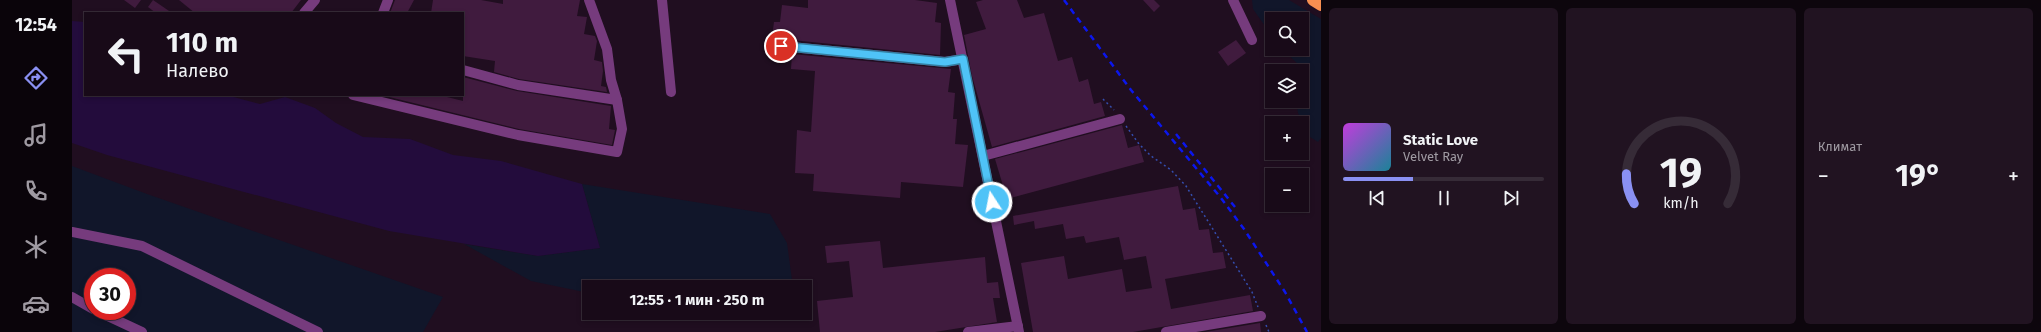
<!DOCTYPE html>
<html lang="ru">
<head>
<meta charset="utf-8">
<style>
  body { margin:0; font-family:"Fira Sans",sans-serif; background:#211321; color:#f1f3f6; height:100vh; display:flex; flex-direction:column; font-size:15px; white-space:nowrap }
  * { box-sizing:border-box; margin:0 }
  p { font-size:13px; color:#9f9aa2 }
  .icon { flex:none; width:22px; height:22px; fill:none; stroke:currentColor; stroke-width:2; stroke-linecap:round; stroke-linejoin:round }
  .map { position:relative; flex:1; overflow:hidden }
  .panel { display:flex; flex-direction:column; gap:8px; padding:8px; background:#0d060d; width:720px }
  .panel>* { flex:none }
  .guide { position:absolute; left:12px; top:12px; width:380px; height:84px; border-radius:0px; box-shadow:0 2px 6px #0003,0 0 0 1px #362b37; background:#180a18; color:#f1f3f6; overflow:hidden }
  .buttons { position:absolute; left:1193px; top:12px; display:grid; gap:8px }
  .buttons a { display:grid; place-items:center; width:44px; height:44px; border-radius:0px; background:#180a18; box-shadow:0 2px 6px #0003,0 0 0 1px #362b37; font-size:20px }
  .speed { position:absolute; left:12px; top:268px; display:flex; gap:8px; font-size:20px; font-weight:700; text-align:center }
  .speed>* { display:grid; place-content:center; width:52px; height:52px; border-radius:50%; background:#180a18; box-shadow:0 2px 6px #0003,0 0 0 1px #362b37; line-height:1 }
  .speed .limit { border:6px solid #d22; background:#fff; color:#111 }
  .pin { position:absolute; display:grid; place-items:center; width:34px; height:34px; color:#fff; margin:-17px; border:2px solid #fff; border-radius:50%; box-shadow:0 1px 4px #0007 }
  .me { position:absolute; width:44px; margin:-22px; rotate:349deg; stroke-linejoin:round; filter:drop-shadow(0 0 3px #0008) }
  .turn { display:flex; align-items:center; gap:14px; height:84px; padding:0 16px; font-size:18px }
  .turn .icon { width:52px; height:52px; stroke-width:2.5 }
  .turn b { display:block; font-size:28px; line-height:34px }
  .big { font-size:30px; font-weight:700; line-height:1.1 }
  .panel .card { flex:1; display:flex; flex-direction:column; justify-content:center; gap:6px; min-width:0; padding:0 14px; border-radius:6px; background:#211321 }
  .panel .dial { align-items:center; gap:0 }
  .dial svg { height:104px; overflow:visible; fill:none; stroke:#362b37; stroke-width:7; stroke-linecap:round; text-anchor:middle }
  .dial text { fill:#f1f3f6; stroke:none }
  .song { display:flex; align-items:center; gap:12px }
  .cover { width:48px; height:48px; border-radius:6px; background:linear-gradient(135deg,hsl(290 70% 55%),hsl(190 70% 35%)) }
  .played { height:4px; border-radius:2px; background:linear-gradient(90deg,#8a90f2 35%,#362b37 35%) }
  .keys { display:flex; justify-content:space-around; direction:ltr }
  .heat { display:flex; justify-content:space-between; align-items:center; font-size:22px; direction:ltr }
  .panel .tiles { flex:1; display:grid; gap:8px; grid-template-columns:repeat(3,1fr) }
  .trip { position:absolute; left:510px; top:280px; width:230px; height:40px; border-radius:0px; background:#180a18; box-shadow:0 2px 6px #0003,0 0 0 1px #362b37; font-weight:700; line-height:40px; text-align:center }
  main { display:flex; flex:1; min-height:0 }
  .dock { display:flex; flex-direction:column; width:72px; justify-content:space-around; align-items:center; background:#0a040a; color:#9f9aa2 }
  .dock .icon { width:28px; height:28px }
  .dock .active { color:#8a90f2 }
  .dock b { font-size:18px; color:#f1f3f6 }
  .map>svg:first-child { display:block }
  .green { fill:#11162a; fill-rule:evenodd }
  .water { fill:#230c3c }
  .building { fill:#401b3e }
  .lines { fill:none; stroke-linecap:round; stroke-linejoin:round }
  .path { stroke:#344dad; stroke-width:1.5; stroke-dasharray:2 3; stroke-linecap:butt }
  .minor { stroke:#763b7d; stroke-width:10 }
  .highway { stroke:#f78f51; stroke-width:12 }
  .rail { stroke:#0b16ed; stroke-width:2.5; stroke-dasharray:6 5; stroke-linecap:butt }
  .route-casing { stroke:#337fa1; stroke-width:10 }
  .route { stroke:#4fc3f7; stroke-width:7 }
</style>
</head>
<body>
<main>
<nav class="dock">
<b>12:54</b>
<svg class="icon active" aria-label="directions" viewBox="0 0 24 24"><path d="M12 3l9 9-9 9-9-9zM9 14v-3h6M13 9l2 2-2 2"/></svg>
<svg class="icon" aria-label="music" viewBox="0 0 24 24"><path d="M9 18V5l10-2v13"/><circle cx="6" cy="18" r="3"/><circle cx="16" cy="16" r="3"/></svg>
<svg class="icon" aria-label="phone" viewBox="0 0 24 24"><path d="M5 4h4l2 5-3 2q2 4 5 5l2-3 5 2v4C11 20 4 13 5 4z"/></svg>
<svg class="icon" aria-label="climate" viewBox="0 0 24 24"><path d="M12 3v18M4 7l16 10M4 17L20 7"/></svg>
<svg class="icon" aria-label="car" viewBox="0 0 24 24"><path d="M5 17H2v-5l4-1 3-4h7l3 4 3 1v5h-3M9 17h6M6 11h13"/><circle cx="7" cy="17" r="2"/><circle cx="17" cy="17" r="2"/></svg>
</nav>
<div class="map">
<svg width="1249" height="332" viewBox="0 0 1249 332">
  <rect width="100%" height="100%" fill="#200e20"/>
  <!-- green -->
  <g class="green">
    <path d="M1180 0H1217L1249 19V138L1246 142 1238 137 1226 113 1224 101H1230V71H1226L1227 65 1210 49H1230V19H1200V36L1181 9Z"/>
    <path d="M0 166 75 194 371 297 351 332H0ZM21 277H55V311H21Z"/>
    <path d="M510 184 698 214 715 243 720 280 709 287H517V293L459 281 392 244 466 256 528 248Z"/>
  </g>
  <!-- water -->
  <path class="water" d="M0 21 13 22V95H154L188 104 213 97 243 108 264 123 291 137 338 139 381 155 429 161 510 184 528 248 466 256 317 231 35 155 0 143Z"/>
  <!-- building -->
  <g class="building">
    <path d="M52 0H69L63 8Z"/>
    <path d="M81 0 100 13H84L76 7Z"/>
    <path d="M107 0H229L219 13H123Z"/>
    <path d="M323 0H342L335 13H318Z"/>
    <path d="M361 0H409L431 4V0H508L505 16 515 17 512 34 523 36 525 41 522 60 530 62 531 71 529 86 534 87 535 92 447 79 422 72 423 61 391 56V13H359Z"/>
    <path d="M736 0H843L865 3 863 22 869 23 868 55 700 38 702 22H708L710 5 736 8Z"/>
    <path d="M911 0H945L952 18 972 13 986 61 1000 57 1007 82 1016 79 1022 104 1029 102 1033 116 920 147 900 76 892 35 914 29 904 2Z"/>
    <path d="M1071 0H1082L1088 6 1082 12Z"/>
    <path d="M1164 40 1174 53 1156 66 1146 52Z"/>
    <path d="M720 54 879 69 876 92 883 93 881 119H885L883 144 896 145 891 187 829 182 828 198 741 191 742 174 723 173 725 130 739 132 743 71 719 69Z"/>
    <path d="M391 77 445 91 539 106 537 129 543 130 540 145 447 129 309 95H367L391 101Z"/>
    <path d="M1050 125 1056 148 1067 145 1072 162 935 199 923 159Z"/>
    <path d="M1106 186 1111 210 1123 208 1127 230 1137 229 1141 253 1151 252 1154 268 1093 279 1099 309 1178 295 1181 311 1061 332H961L949 263 992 256 996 279 1050 269 1054 292 1080 288 1074 256 1052 260 1047 237 1014 243 1012 236 994 239 991 224 963 229 962 221 942 225 941 216Z"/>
    <path d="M808 241 811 268 913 257 915 283 926 282 928 298H921L925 322 863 332H748L745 301 781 297 777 261 755 263 753 246Z"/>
    <path d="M1188 323 1189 332H1133Z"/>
  </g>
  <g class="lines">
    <!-- path -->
    <g class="path">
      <path d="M1031 99 1042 110"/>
      <path d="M1054 126 1067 144 1079 156 1099 170 1114 186 1180 292 1186 307"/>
      <path d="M1194 325 1197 332"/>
    </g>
    <!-- minor -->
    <g class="minor">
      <path d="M590 0 599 92"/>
      <path d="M878 0 947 332"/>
      <path d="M1161 0 1180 40"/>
      <path d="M232 13 243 0"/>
      <path d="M311 13 316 0"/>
      <path d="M709 46 873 62 891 59"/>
      <path d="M391 70 446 85 545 100"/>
      <path d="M281 95 446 135 545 152 550 129 545 100 539 80 535 49 517 0"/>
      <path d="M911 156 1048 119"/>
      <path d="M0 232 70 246 246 332"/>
      <path d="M0 297 21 309"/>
      <path d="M25 311 70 332"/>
      <path d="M896 332 946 326"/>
      <path d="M1094 332 1189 316"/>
    </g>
    <!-- highway -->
    <path class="highway" d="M1241 0 1249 5"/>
    <!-- rail -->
    <g class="rail">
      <path d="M992 0 1059 90 1149 198 1172 229 1213 292 1235 332"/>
      <path d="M1104 134 1163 207"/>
    </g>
  </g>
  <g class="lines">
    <!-- route casing -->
    <g class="route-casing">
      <path id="route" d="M709 46 873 62 891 59 920 202"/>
    </g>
    <!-- route -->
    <use href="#route" class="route"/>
  </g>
</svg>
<div class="buttons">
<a><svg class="icon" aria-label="search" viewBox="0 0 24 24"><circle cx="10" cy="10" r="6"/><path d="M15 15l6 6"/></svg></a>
<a><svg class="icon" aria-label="layers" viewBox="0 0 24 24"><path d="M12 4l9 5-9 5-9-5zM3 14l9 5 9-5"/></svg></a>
<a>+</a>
<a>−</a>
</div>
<div class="speed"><div class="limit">30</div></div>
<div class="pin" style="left:709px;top:46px;background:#d93025"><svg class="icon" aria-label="arrive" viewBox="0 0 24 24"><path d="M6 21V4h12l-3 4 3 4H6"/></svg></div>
<svg class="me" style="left:920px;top:202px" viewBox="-20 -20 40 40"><circle r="17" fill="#4fc3f7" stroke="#fff" stroke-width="3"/><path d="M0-11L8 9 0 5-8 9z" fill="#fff"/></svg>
<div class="trip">12:55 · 1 мин · 250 m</div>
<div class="guide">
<div class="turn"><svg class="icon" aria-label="left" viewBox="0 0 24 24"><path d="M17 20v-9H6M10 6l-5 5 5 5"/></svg><div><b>110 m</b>Налево</div></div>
</div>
</div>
<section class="panel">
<div class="tiles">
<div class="card">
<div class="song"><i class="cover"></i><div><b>Static Love</b><p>Velvet Ray</p></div></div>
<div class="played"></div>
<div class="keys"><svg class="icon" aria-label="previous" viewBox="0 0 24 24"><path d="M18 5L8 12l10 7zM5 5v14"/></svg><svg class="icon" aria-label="pause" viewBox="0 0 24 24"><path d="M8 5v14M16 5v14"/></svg><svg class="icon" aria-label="next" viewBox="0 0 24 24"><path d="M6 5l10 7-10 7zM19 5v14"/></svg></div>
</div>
<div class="card dial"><svg viewBox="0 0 100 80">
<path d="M14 69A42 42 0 1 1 86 69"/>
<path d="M14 69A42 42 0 0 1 8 46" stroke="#8a90f2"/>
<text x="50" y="56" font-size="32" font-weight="700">19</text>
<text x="50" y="72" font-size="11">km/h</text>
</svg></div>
<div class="card"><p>Климат</p>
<div class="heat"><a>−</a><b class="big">19°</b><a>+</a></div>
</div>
</div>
</section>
</main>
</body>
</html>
